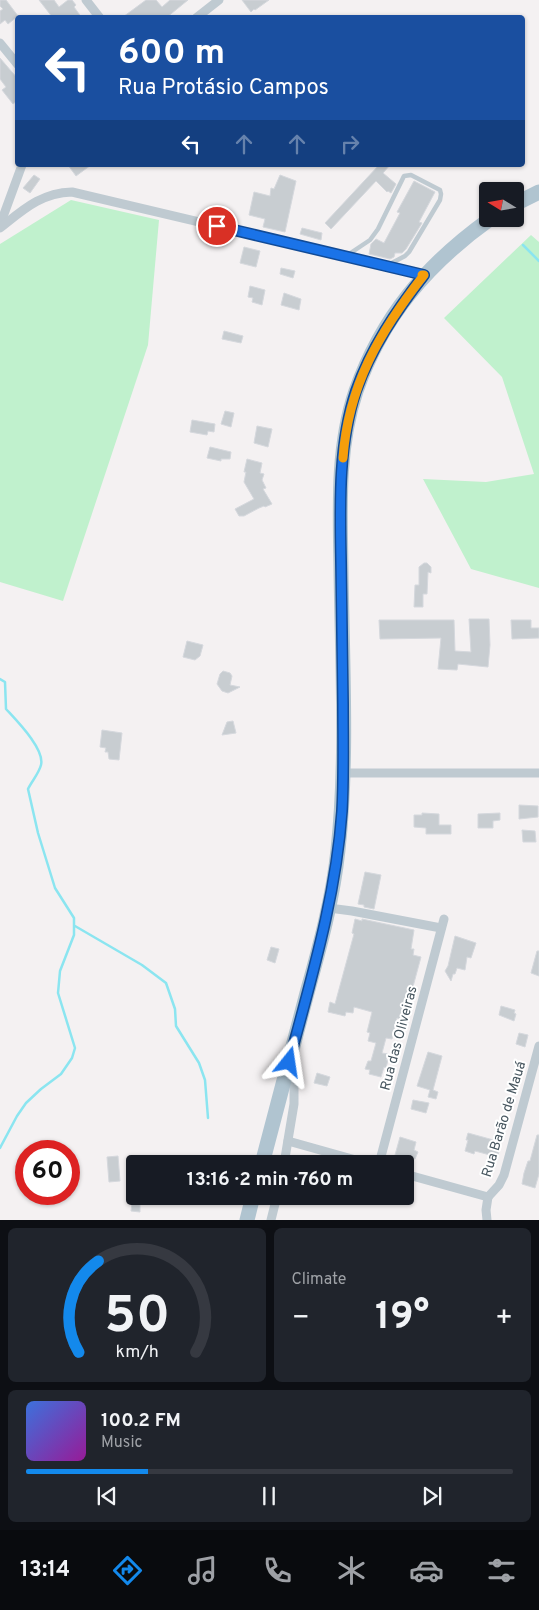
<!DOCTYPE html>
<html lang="en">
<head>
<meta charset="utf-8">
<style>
  body { margin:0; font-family:Overpass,sans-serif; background:#20242c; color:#f1f3f6; height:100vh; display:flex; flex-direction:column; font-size:19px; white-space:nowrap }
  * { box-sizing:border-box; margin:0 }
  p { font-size:16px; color:#9ea1a6 }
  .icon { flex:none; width:28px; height:28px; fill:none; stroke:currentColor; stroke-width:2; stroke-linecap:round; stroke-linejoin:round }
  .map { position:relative; height:1220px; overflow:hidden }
  .side { display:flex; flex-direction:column; gap:8px; padding:8px; background:#0d0f14; flex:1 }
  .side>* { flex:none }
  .hud { position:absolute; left:15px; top:15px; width:510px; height:152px; border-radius:5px; box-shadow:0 1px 4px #0004; background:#1a4fa0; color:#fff; overflow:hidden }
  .needle { width:32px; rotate:281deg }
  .buttons { position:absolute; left:479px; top:182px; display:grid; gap:10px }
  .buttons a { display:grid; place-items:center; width:45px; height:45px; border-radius:5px; background:#171b24; box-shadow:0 1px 4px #0004; font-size:25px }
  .speed { position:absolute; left:15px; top:1140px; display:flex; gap:10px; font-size:25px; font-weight:700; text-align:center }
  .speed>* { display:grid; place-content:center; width:65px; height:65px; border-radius:50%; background:#171b24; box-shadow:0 1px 4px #0004; line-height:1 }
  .speed .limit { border:8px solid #d22; background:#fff; color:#111 }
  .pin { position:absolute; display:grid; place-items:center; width:42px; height:42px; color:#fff; margin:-21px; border:2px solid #fff; border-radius:50%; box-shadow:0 1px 5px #0007 }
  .me { position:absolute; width:55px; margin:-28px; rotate:15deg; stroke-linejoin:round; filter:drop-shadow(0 0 4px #0008) }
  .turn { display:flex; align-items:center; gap:18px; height:105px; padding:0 20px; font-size:22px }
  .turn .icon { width:65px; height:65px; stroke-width:2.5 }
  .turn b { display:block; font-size:35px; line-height:42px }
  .lanes { display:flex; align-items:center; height:48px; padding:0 20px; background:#0003; justify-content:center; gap:25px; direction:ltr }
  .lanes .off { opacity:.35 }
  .big { font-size:38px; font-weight:700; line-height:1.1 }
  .side .card { flex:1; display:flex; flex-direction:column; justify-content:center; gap:8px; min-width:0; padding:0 18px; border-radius:8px; background:#20242c }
  .side .dial { align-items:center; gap:0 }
  .dial svg { height:130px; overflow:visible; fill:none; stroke:#363941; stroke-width:7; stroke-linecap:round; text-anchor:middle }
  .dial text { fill:#f1f3f6; stroke:none }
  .song { display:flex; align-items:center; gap:15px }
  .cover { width:60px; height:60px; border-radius:8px; background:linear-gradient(135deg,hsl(220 70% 55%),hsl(300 70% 35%)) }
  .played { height:5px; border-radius:2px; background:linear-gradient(90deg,#1389ec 25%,#363941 25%) }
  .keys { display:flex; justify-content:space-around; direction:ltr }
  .heat { display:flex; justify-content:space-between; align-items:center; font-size:28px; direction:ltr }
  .side .tiles { flex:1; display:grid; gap:8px; grid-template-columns:1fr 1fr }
  .card:last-child { grid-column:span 2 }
  .trip { position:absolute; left:126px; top:1155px; width:288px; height:50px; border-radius:5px; background:#171b24; box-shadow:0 1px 4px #0004; font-weight:700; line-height:50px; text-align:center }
  .menu { display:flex; height:80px; justify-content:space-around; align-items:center; background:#090b0e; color:#9ea1a6 }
  .menu .icon { width:35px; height:35px }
  .menu .on { color:#1389ec }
  .menu b { font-size:22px; color:#f1f3f6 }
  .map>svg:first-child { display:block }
  .green { fill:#c0f1cd }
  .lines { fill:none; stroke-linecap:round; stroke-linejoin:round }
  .stream { stroke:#8be5f0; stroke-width:2.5 }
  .building { fill:#c8cdd1; stroke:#d5d8dd }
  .service { stroke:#bfcad1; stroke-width:4.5 }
  .minor { stroke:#bfcad1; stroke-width:9 }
  .primary { stroke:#b0c4d0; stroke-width:15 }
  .route-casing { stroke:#114b97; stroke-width:12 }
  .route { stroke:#1a73e8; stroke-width:9 }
  .slow { stroke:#f59e0b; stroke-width:9 }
  .labels { text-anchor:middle; stroke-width:4; stroke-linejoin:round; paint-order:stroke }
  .street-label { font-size:14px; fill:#485760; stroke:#fff }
</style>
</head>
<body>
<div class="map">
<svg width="539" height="1220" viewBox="0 0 539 1220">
  <rect width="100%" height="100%" fill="#f4f1f2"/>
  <!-- green -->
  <g class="green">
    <path d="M71 200 159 220 148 345 63 601 0 582V244Z"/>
    <path d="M531 235 539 242V588L471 569 423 479 486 482 534 474 502 377 444 318Z"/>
  </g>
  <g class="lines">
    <!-- stream -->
    <g class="stream">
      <path d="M523 245 539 261"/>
      <path d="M0 679 5 682 6 709C16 720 45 749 41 765 39 773 32 781 28 789L38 833 55 888 74 918V935L60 971 58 993 75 1048 72 1058 61 1074 41 1089 26 1103 17 1116 0 1148"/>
      <path d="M75 926 142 965 166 983 175 1009 176 1026 199 1063 205 1080 208 1118"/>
    </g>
  </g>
  <!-- building -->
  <g class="building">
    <path d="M0 0H6L18 16 8 24 5 20 0 24V11L3 9 0 6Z"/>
    <path d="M39 0H54L59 7 68 0H72L76 5 74 7 82 18H53Z"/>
    <path d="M146 0H156L162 7 170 0H188L166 18 123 17Z"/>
    <path d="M242 0H269L255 10 254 9 251 12Z"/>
    <path d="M0 58 18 79V100L13 104 2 90 6 87 0 79Z"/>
    <path d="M68 165H91L76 176Z"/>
    <path d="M379 165H390L383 173 396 184 391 193 388 191 387 192 376 181 331 229 325 223Z"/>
    <path d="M34 175 40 179 30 193 23 188Z"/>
    <path d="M280 175 296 181 285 232 263 227 265 219 249 215 254 192 270 196 271 188 274 189Z"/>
    <path d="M414 181 435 192 419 222 422 223 406 249 402 253H395L394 257 390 259 369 254 371 244 376 239 384 243 400 213 397 212Z"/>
    <path d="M302 228 322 233 321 240 300 234Z"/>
    <path d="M244 247 260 251 256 267 240 263Z"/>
    <path d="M281 268 295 271 293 278 280 274Z"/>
    <path d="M250 286 265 290 262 305 252 302 253 298 248 297Z"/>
    <path d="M284 293 301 299 299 310 281 305Z"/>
    <path d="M224 331 243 336 241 343 222 339Z"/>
    <path d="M225 411 234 413 231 427 221 424Z"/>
    <path d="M192 420 215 424 214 432 208 431 207 435 190 432Z"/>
    <path d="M257 426 272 429 268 447 254 443Z"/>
    <path d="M210 447 231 452 230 459H221V461L207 458Z"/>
    <path d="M247 459 262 463 260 473 264 474 262 480 266 488 263 489 272 504 265 507 264 506 259 508 244 516H239L235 509 254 499 244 482 246 472H244Z"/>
    <path d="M424 563H427L431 567V573L428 572 427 594H423V607H414L415 585H419V567Z"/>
    <path d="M469 619H489L490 645 488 667 458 664 457 670 438 669 441 638 380 639 379 620H454L455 651 471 652Z"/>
    <path d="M511 620H531V628H539V638L512 639Z"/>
    <path d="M187 641 203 645 200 656 195 660 183 657Z"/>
    <path d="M223 671 230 673 232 676 230 685 240 687 228 693 222 691 217 684 220 674Z"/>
    <path d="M233 721 236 733 222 735 227 722Z"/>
    <path d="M102 730 122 733 119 760 109 759 108 752H105L106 748 100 747Z"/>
    <path d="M519 805 538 806V817L519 819Z"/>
    <path d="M422 813 439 814V825H451V834H426V828L414 827V815H422Z"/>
    <path d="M500 813V820L493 821V828H478V814Z"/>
    <path d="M522 830 535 831 536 842H523Z"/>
    <path d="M365 872 381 875 374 909 364 907V905L358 904Z"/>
    <path d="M355 919 362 921V919L414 930 411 949H414L413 955 421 957 404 1020 397 1018 392 1039 386 1038 382 1053 388 1054 386 1060H388L386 1068 384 1067 381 1077 369 1074 370 1070 365 1069 368 1061H371L376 1043 368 1041 370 1033 367 1032 372 1012 354 1007 353 1013 346 1012 345 1016 328 1012 330 1002 335 1004 354 934 352 933Z"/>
    <path d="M455 936 476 943 471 958 467 957 465 970 457 968 455 974H453L451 981 445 971 448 966Z"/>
    <path d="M271 947 279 949 275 963 267 960Z"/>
    <path d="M537 951H539V976L531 973Z"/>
    <path d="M501 1006 515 1010 514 1013 516 1014 514 1021 499 1015Z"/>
    <path d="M519 1033 528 1035 525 1047 516 1044Z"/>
    <path d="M428 1052 442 1056 433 1090 438 1092 436 1099 428 1097 430 1090 417 1086Z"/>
    <path d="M317 1073 330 1077 327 1086 314 1083Z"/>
    <path d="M413 1100 429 1103 426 1113 411 1109Z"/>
    <path d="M468 1133 497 1141 496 1145 499 1146 497 1151H499L497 1161 489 1159 490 1155 475 1151 474 1154 465 1151 468 1140H466Z"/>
    <path d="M537 1135H539V1174L535 1188 522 1184 524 1173 528 1161H530Z"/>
    <path d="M400 1137 416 1142 414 1150 418 1152 415 1159 395 1155Z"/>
    <path d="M118 1156 120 1181 109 1182 107 1157Z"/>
    <path d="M132 1204 140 1205V1212L131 1211Z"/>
  </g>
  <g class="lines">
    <!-- service -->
    <path class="service" d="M346 256 370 240 378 229 404 176 411 175 440 190 441 194 440 200 409 252 405 256 388 265"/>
    <!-- minor -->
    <g class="minor">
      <path d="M86 0 100 18"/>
      <path d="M196 18 219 0"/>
      <path d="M0 43 18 65"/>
      <path d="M0 225 22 165"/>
      <path d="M0 228C24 209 41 193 72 192L424 275"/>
      <path d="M344 773H539"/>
      <path d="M329 908 352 911 441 928"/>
      <path d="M288 1141 370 1164"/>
      <path d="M284 1164 294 1104V1060"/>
      <path d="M379 1164 444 919"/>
      <path d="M405 1174 488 1197 486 1210 487 1220"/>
      <path d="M488 1197 499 1185 504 1175 539 1046"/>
      <path d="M271 1220 277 1196"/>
    </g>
    <!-- primary -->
    <g class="primary">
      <path d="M515 204 539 192"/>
      <path d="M262 1164C277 1107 292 1050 307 993 320 946 333 898 338 850 348 757 342 660 341 567 340 509 337 447 356 391 382 317 427 264 490 219"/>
      <path d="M247 1220 253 1196"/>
    </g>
  </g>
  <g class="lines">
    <!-- route casing -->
    <g class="route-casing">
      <path id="route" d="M217 226 424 275C396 311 371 348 356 391 338 445 340 505 341 561 342 609 342 657 343 704 343 740 344 775 342 811 336 897 311 979 289 1062"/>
    </g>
    <!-- route -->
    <use href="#route" class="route"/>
    <!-- slow -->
    <path class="slow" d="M343 458C348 386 380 331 424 275H422"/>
  </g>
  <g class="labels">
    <!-- street labels -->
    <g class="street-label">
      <text transform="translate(398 1038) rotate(-75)" y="5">Rua das Oliveiras</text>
      <text transform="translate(503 1119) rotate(-73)" y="5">Rua Barão de Mauá</text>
    </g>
  </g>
</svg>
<div class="buttons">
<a><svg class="needle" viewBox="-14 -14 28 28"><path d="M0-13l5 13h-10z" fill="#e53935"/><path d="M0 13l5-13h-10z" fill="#9ea1a6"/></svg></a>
</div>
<div class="speed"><div class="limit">60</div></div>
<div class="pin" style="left:217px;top:226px;background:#d93025"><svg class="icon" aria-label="arrive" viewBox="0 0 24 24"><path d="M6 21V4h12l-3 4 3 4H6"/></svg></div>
<svg class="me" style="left:289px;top:1062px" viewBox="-20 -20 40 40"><path d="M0-17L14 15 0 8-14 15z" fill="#1a73e8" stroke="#fff" stroke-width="4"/></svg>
<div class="trip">13:16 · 2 min · 760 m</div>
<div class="hud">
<div class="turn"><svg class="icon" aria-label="left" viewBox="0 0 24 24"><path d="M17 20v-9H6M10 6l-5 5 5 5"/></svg><div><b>600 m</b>Rua Protásio Campos</div></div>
<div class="lanes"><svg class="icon" aria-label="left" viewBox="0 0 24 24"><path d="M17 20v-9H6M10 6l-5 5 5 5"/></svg><svg class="icon off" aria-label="ahead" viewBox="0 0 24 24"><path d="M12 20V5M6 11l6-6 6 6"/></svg><svg class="icon off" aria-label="ahead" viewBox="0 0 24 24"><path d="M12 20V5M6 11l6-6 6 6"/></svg><svg class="icon off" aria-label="right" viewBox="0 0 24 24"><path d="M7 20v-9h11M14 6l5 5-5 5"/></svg></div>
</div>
</div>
<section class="side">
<div class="tiles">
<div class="card dial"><svg viewBox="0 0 100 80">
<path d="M14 69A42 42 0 1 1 86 69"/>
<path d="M14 69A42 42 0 0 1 26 13" stroke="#1389ec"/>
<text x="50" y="56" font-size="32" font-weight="700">50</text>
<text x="50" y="72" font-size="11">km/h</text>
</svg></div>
<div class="card"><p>Climate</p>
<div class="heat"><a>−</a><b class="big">19°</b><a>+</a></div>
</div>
<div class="card">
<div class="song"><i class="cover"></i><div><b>100.2 FM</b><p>Music</p></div></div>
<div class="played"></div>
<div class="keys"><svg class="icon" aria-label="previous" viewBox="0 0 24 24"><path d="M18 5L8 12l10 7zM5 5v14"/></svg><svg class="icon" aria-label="pause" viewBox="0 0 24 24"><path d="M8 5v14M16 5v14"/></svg><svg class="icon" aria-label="next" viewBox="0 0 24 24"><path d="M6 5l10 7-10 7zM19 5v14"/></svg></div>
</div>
</div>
</section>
<nav class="menu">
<b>13:14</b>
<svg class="icon on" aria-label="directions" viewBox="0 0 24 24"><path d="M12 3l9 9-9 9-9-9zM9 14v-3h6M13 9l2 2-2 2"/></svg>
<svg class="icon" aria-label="music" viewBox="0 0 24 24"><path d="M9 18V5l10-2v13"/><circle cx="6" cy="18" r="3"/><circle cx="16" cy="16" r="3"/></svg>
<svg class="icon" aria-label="phone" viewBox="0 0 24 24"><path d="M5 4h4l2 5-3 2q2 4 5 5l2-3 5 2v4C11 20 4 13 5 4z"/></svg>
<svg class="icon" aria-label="climate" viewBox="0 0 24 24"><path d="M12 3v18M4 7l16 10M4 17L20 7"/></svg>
<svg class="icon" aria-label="car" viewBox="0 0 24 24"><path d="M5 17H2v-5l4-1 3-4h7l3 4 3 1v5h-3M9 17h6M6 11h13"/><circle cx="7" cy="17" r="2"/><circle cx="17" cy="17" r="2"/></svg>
<svg class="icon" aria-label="filters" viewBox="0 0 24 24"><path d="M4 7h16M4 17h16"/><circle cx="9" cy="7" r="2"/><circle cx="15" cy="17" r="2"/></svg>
</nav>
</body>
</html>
